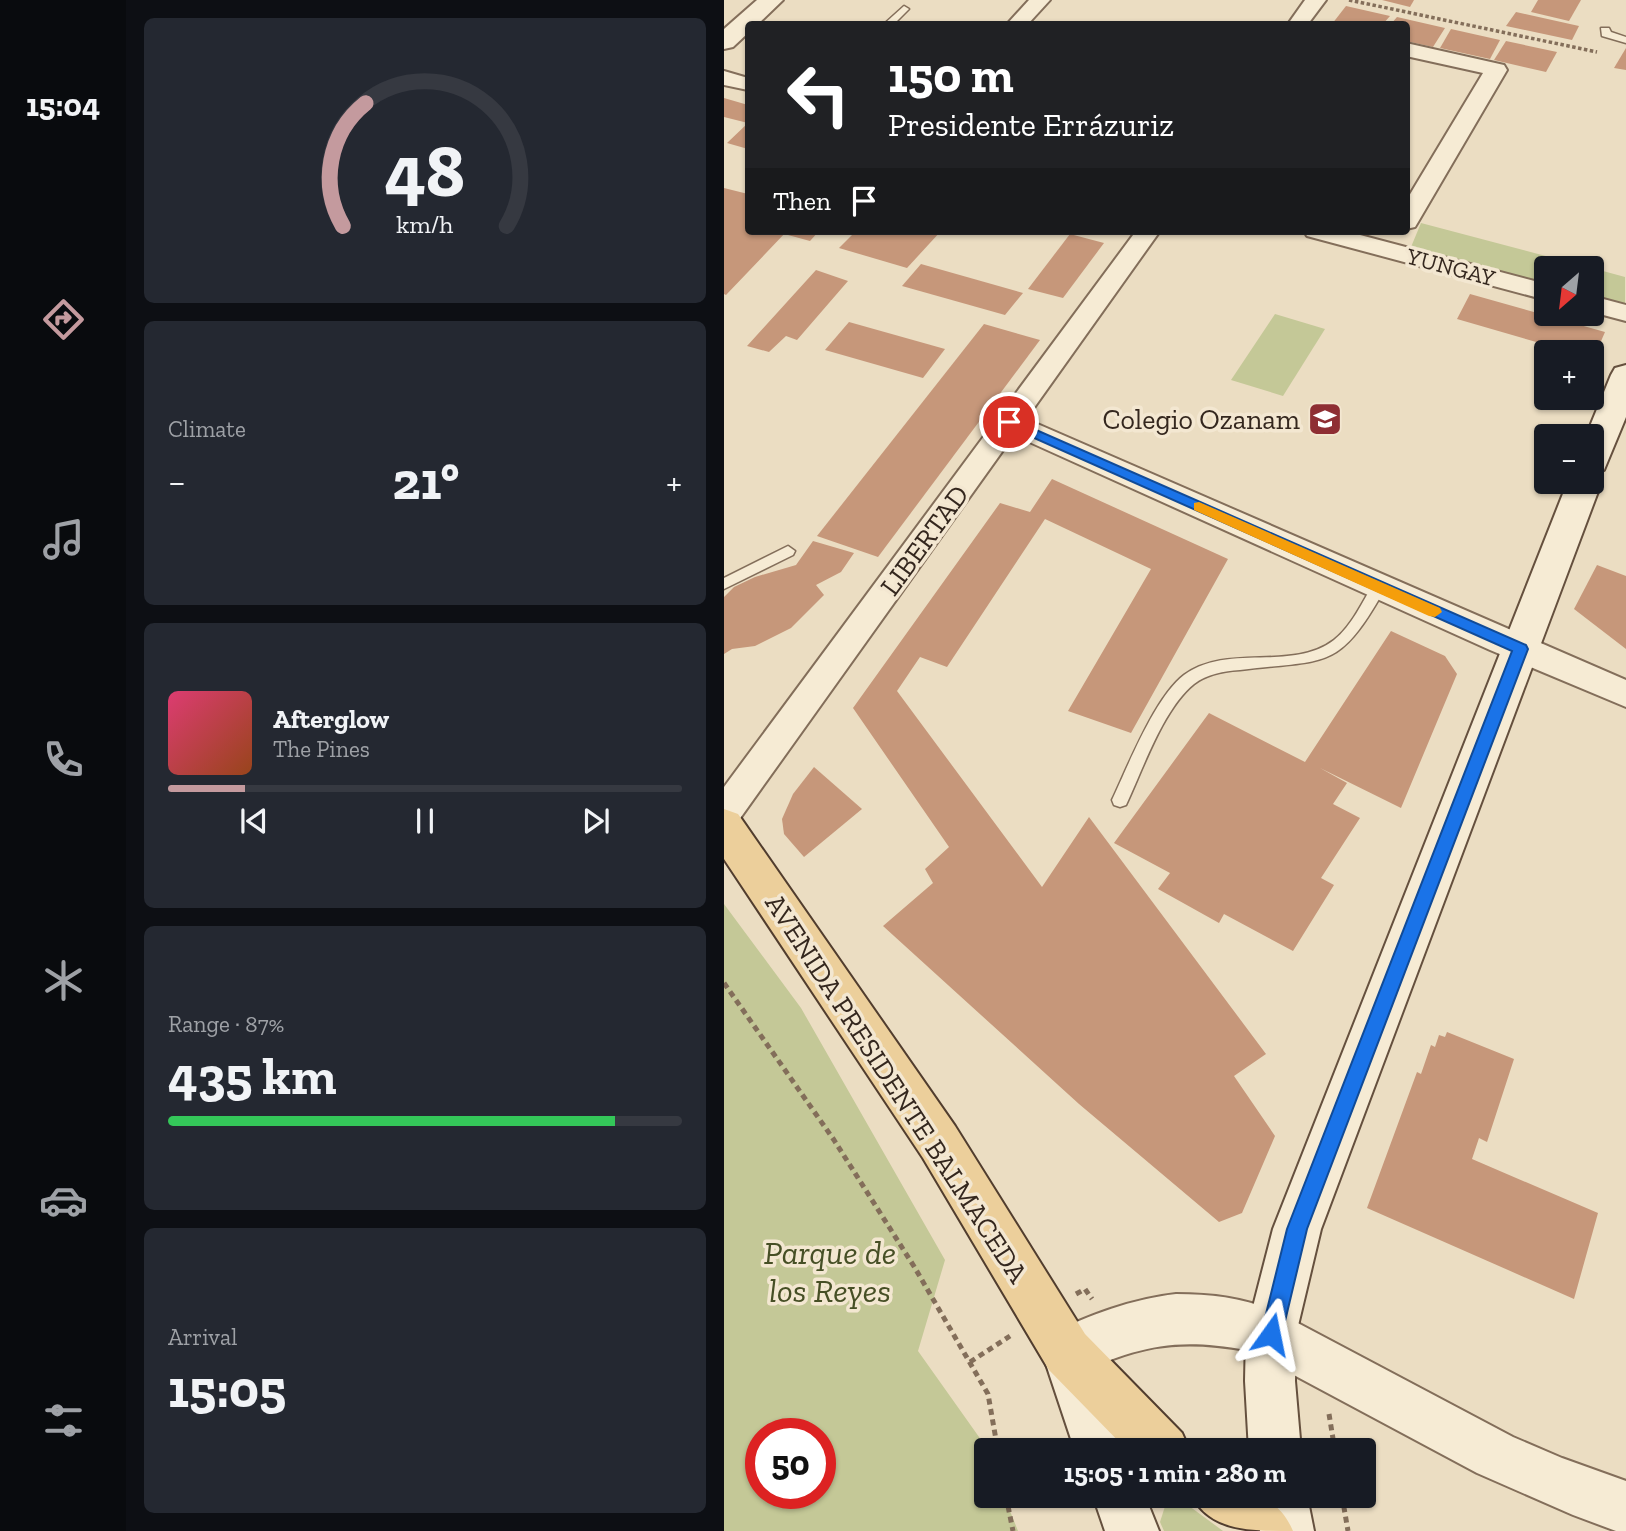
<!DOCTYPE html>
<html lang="en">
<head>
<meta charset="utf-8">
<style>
  body { margin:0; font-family:"Zilla Slab",serif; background:#242831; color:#f1f3f6; height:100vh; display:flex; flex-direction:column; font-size:26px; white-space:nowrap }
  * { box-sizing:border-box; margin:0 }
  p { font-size:23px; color:#9ea1a6 }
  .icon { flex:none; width:38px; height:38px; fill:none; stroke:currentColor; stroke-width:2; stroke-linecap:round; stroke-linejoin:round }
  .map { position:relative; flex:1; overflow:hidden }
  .sheet { display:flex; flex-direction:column; gap:18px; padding:18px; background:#0d0f14; width:598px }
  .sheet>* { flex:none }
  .guide { position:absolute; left:21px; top:21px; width:665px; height:214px; border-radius:7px; box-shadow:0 2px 5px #0004; background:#202124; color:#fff; overflow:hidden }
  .needle { width:46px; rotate:208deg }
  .buttons { position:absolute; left:810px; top:256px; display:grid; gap:14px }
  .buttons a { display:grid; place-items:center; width:70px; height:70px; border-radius:7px; background:#171b24; box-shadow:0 2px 5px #0004; font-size:35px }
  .speed { position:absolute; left:21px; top:1418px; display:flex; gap:14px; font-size:35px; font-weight:700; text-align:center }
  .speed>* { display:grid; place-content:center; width:91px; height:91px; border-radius:50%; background:#171b24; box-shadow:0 2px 5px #0004; line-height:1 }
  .speed .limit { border:10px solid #d22; background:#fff; color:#111 }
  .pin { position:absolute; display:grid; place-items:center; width:60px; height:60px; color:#fff; margin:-30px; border:4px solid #fff; border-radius:50%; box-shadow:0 2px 7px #0007 }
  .me { position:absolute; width:77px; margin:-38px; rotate:12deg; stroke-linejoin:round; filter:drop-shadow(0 0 5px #0008) }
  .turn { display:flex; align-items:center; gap:24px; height:147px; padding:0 28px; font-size:32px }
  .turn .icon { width:91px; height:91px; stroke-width:2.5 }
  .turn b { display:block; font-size:49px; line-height:60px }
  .then { display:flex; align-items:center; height:66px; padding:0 28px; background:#0003; gap:14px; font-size:26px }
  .big { font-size:52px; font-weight:700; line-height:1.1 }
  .sheet .widget { flex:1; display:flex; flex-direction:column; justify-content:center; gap:10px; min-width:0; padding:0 24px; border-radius:10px; background:#242831 }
  .sheet .dial { align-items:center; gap:0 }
  .dial svg { height:182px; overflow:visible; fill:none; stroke:#363941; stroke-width:7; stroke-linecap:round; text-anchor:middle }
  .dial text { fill:#f1f3f6; stroke:none }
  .song { display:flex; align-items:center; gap:21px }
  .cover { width:84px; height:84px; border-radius:10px; background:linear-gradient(135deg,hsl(340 70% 55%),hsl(20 70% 35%)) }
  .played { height:7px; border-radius:4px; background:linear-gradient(90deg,#c49a9e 15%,#363941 15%) }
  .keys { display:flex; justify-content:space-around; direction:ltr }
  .heat { display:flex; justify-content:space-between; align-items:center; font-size:38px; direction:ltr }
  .charge { height:10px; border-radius:5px; background:linear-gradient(90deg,#34c759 87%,#363941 0) }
  .trip { position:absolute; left:250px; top:1438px; width:402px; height:70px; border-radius:7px; background:#171b24; box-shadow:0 2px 5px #0004; font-weight:700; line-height:70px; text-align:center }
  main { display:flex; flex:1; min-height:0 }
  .tab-bar { display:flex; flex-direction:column; width:126px; justify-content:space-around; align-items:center; background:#090b0e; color:#9ea1a6 }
  .tab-bar .icon { width:49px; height:49px }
  .tab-bar .active { color:#c49a9e }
  .tab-bar b { font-size:32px; color:#f1f3f6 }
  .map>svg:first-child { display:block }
  .green { fill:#c4c897; fill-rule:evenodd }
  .building { fill:#c6977a }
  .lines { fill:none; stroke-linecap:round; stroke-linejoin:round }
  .service-casing { stroke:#836e5a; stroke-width:3 }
  .minor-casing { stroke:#836e5a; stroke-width:4 }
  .tertiary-casing { stroke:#836e5a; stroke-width:4 }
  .secondary-casing { stroke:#65503e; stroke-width:4 }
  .primary-casing { stroke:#513d2e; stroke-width:4 }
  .path-far1 { stroke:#836e5a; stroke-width:3.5; stroke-dasharray:3.5 2.5; stroke-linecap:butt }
  .path { stroke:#836e5a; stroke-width:5; stroke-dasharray:6 4.5; stroke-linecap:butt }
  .service { fill:#f6ebd4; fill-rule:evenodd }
  .minor { fill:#f6ebd4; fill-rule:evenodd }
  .tertiary { fill:#f6ebd4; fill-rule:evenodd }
  .secondary { fill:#f6ebd4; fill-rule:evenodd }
  .primary { fill:#eccf9b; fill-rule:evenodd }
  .route { fill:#1a73e8; stroke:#114b97; stroke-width:2 }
  .slow { fill:#f59e0b }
  .labels { text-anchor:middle; stroke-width:7; stroke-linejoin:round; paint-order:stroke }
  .far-street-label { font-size:23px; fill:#34271e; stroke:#f3e7d1 }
  .poi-label { font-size:28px; fill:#34271e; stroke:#f3e7d1; text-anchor:end }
  .street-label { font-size:28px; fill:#34271e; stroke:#f3e7d1 }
  .near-park-label { font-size:33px; font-style:italic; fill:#464f25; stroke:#f3e7d1 }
</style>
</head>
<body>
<main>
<nav class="tab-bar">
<b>15:04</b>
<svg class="icon active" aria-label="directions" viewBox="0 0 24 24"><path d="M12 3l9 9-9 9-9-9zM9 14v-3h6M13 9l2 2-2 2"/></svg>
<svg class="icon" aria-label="music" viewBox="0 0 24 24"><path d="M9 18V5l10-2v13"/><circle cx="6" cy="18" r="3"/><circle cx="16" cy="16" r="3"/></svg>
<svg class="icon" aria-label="phone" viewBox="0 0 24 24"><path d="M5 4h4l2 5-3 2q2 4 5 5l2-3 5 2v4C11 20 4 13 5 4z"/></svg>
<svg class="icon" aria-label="climate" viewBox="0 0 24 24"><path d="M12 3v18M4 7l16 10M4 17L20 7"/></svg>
<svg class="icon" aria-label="car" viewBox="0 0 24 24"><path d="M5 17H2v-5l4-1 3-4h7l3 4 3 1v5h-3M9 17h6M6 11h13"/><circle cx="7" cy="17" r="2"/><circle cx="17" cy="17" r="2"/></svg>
<svg class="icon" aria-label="filters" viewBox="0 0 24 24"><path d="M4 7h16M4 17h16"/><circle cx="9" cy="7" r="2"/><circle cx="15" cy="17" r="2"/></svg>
</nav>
<section class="sheet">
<div class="widget dial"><svg viewBox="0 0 100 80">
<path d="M14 69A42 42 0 1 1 86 69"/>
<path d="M14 69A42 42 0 0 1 24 15" stroke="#c49a9e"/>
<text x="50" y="56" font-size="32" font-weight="700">48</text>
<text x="50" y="72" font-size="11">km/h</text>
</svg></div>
<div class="widget"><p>Climate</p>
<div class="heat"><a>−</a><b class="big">21°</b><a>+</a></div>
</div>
<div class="widget">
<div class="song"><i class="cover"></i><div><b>Afterglow</b><p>The Pines</p></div></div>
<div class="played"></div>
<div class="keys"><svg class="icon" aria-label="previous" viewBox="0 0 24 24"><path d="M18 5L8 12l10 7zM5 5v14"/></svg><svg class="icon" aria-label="pause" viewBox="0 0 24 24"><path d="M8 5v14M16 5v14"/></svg><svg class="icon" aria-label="next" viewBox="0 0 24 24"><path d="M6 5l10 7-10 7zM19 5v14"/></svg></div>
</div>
<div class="widget"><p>Range · 87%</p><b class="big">435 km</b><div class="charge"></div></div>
<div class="widget"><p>Arrival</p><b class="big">15:05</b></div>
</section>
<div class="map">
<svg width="902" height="1531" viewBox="0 0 902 1531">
  <rect width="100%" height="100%" fill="#ebddc2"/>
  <!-- green -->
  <g class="green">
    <path d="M697 223 867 268H822V283L687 247Z"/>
    <path d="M868 268 901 277V304L868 296Z"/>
    <path d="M551 314 601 329 559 396 507 380Z"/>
    <path d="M0 904 77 1008 221 1260 194 1351 260 1444 262 1451V1496H280L294 1531H0ZM96 1433V1493H37V1433Z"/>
    <path d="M444 1497 461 1503 499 1531H440L436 1522Z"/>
  </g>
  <!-- building -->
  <g class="building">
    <path d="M658 0H690L686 7Z"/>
    <path d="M814 0H857L845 21 807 12Z"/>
    <path d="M622 6 666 16 659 24H608Z"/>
    <path d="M792 12 855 26 848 40 782 26Z"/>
    <path d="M673 17 721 28 709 47 682 41V24H667Z"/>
    <path d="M727 29 776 40 766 59 716 48Z"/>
    <path d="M782 41 833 52 822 72 770 60Z"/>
    <path d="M902 48V70L890 68Z"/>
    <path d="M0 98 24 105V149L3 143 24 123 0 117Z"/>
    <path d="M0 188 24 194V231H63L2 295 0 294Z"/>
    <path d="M67 231H95L86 241 64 235Z"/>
    <path d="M132 231H217L183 268 115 248Z"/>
    <path d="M346 234 380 243 339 298 304 289Z"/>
    <path d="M197 264 299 293 281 315 178 286Z"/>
    <path d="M92 270 124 281 73 340 62 336 45 352 23 346Z"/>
    <path d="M746 294 881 332 868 362V352H847L733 319Z"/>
    <path d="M125 322 221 349 199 378 101 350Z"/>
    <path d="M260 324 316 340 154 557 93 536Z"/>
    <path d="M328 479 504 559 407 733 344 711 427 569 321 519 223 667 196 657 173 691 318 887 365 817 542 1054 510 1076 551 1136 518 1213 495 1222 355 1104 159 926 209 883 201 869 225 847 129 708 276 503 306 512Z"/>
    <path d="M89 541 130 553 117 572 92 585 100 595 67 628 31 646 8 649 0 654V597L10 587 31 577 72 565Z"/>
    <path d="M873 565 902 576V649L850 609Z"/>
    <path d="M667 631 721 656 733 674 677 808 596 768 623 783 609 804 636 818 597 878 610 885 569 951 500 914 495 923 434 889 446 873 390 843 485 713 581 762Z"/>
    <path d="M90 767 138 809 80 857 60 834 58 819 69 794Z"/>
    <path d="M723 1032 790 1059 763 1142 755 1138 748 1159 874 1213 850 1299 643 1208 693 1072 697 1074 707 1045 711 1047 715 1035 721 1037Z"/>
  </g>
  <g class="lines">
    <!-- service casing -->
    <g class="service-casing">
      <g id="service">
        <path d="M180 6 185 9 170 24H160Z"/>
        <path d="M877 28H885L887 32 902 37V43L878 36Z"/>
        <path d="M64 546 71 551 69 555 0 589V578Z"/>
        <path d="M655 582 662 587C614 672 605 659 516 670 500 671 483 674 470 684 439 709 419 769 402 805L396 807 390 805 388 800C404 766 431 697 460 675 504 643 568 672 610 640 628 626 638 602 650 583Z"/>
      </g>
    </g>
    <!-- minor casing -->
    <g class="minor-casing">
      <g id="minor">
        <path d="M305 0H326L304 24H283Z"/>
        <path d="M581 0H602L584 24H564Z"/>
        <path d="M682 43 780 65 783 70 694 222 691 227 682 229V201L759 73 682 56Z"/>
        <path d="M0 71 24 78V90L0 85Z"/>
        <path d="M412 231H436L302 419 902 680V707L766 650 290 435 12 824 0 828V787Z"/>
        <path d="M580 231H621L822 284V300L583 236Z"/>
        <path d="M868 296 902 305V321L868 312Z"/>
      </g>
    </g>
    <!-- tertiary casing -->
    <g class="tertiary-casing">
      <g id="tertiary">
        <path d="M33 0H59L34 24H24V33L9 47 0 49V29Z"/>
        <path d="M452 1294C488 1294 520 1298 553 1312L789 1437 838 1458 902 1481V1531H892L849 1515 753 1473 523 1350C445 1336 414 1348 343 1377L325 1370 318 1352 325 1334C367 1315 407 1299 452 1294Z"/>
      </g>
    </g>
    <!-- secondary casing -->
    <g class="secondary-casing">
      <g id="secondary">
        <path d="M902 365V417L880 470 872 472 878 481 597 1229 572 1334 571 1381 577 1451H525L521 1381 522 1334 549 1229 844 481H868V436H862L887 375 891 368Z"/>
        <path d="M345 1333 363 1340 403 1451H351L320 1358 327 1340Z"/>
        <path d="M369 1496H421L435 1531H381Z"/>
        <path d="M531 1496H583L590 1531H536Z"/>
      </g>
    </g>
    <!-- primary casing -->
    <g class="primary-casing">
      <g id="primary">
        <path d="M0 809 14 814 231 1126 361 1334 458 1433 466 1451H404L325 1370 199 1158 0 859Z"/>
        <path d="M468 1496C511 1496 549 1484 569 1531 525 1531 487 1531 468 1496Z"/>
      </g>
    </g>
    <!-- path-far1 -->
    <path class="path-far1" d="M625 0 873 52"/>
    <!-- path -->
    <g class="path">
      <path d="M0 983 110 1140 191 1268 264 1394 274 1451"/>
      <path d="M352 1294 361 1289 368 1299"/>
      <path d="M246 1362 286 1336"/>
      <path d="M605 1414 611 1451"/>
      <path d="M282 1496 289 1531"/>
      <path d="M618 1496 624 1531"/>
    </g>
    <!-- service -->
    <use href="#service" class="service"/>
    <!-- minor -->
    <use href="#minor" class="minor"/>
    <!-- tertiary -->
    <use href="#tertiary" class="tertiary"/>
    <!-- secondary -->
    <use href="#secondary" class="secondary"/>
    <!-- primary -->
    <use href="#primary" class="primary"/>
  </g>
  <!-- route -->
  <path class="route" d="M285 418 802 645 804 649 583 1229 558 1334 555 1341 547 1344 540 1341 537 1334 563 1229 788 651 281 425 279 422Z"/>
  <!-- slow -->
  <path class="slow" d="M475 502 716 608 718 612 711 617 705 616 470 510V503Z"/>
  <!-- icons -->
  <defs>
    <g id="school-square" transform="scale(1.75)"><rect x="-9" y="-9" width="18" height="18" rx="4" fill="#8e2e33" stroke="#f3e7d1"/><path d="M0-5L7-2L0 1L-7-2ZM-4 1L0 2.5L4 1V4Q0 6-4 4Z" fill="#fff"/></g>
  </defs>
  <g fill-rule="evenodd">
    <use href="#school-square" x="601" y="419"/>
  </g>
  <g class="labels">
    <!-- far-street labels -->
    <g class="far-street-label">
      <text transform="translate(727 267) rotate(15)" y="8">YUNGAY</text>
    </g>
    <!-- poi labels -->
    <g class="poi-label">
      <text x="576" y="429">Colegio Ozanam</text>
    </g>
    <!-- street labels -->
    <g class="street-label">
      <text transform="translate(200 540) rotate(-54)" y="10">LIBERTAD</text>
      <text transform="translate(173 1088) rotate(57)" y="10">AVENIDA PRESIDENTE BALMACEDA</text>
    </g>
    <!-- near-park labels -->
    <g class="near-park-label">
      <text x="106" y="1264">Parque de<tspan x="106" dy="38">los Reyes</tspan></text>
    </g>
  </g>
</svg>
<div class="buttons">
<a><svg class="needle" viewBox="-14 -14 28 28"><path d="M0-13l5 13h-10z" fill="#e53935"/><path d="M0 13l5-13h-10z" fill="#9ea1a6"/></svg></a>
<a>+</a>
<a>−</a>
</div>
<div class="speed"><div class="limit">50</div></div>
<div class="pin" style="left:285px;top:422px;background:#d93025"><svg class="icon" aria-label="arrive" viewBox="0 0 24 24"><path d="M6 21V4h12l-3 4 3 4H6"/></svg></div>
<svg class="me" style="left:547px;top:1334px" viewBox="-20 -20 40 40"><path d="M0-17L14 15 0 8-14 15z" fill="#1a73e8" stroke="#fff" stroke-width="4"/></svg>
<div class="trip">15:05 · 1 min · 280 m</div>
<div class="guide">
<div class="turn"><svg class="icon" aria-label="left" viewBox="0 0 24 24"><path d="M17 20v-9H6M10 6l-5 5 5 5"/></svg><div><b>150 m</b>Presidente Errázuriz</div></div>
<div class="then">Then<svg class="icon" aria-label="arrive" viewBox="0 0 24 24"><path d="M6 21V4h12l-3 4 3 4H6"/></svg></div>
</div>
</div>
</main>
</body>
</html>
